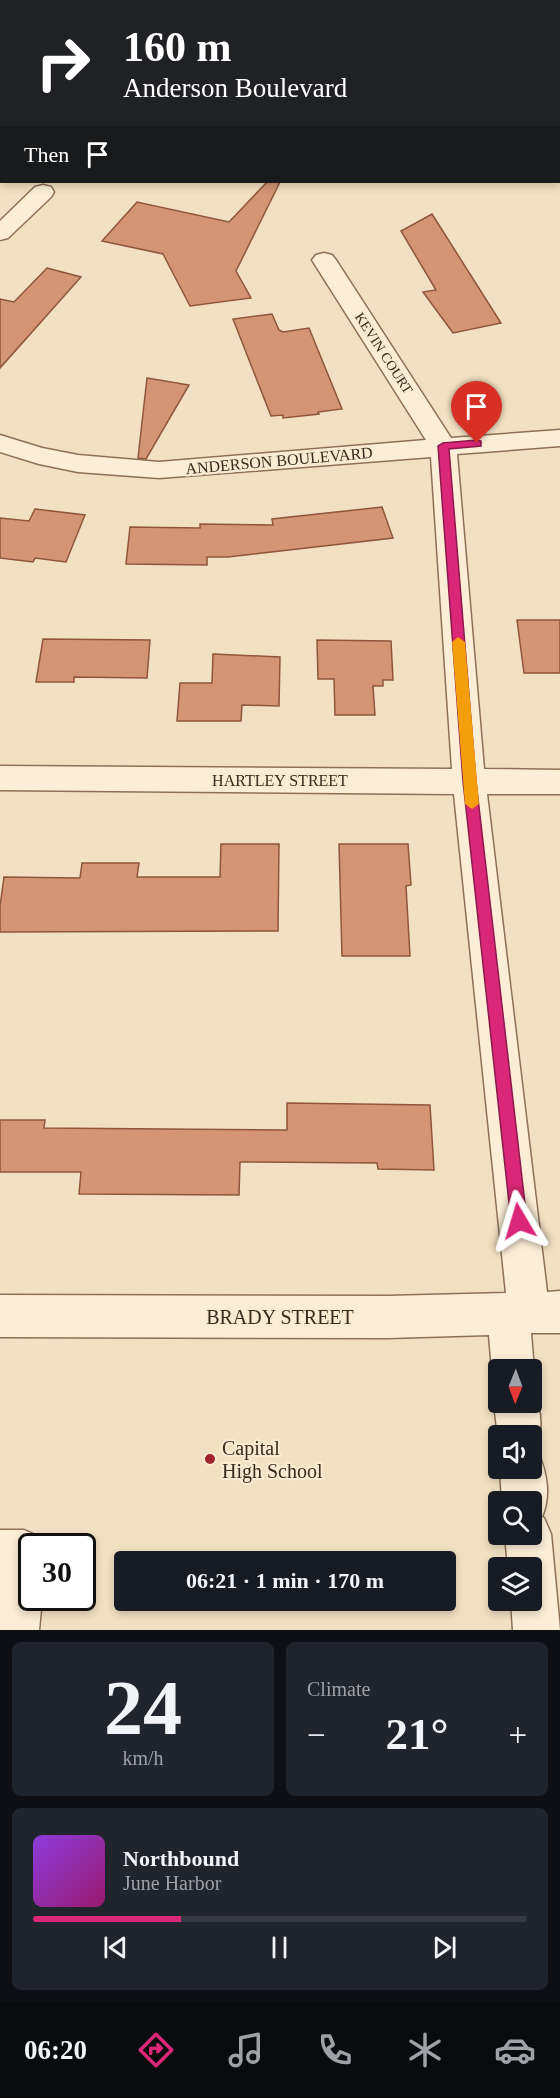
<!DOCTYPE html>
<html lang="en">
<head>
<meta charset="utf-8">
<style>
  body { margin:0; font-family:"Times New Roman",serif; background:#20242c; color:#f1f3f6; height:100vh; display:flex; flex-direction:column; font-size:22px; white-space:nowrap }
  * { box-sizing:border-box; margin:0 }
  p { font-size:20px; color:#9ea1a6 }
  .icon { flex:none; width:33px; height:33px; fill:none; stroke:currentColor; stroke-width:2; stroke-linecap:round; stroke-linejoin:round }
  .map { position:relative; height:1630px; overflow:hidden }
  .details { display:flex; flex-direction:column; gap:12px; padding:12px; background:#0d0f14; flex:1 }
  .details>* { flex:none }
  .hud { position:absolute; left:0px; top:0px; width:561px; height:183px; box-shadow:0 3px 9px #0003; background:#202124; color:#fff; overflow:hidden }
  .needle { width:39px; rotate:181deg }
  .controls { position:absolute; left:488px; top:1359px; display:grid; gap:12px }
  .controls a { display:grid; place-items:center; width:54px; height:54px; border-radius:6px; background:#171b24; box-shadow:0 3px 9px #0003; font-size:30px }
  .speed { position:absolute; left:18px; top:1533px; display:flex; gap:12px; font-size:30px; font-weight:700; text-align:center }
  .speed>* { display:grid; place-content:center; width:78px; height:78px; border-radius:50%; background:#171b24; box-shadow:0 3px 9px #0003; line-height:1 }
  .speed .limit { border:3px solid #111; border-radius:9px; background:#fff; color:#111 }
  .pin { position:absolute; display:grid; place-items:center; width:51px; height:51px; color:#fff; margin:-62px -26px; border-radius:50% 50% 50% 0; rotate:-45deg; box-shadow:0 0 6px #0007 }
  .pin .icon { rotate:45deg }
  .me { position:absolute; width:66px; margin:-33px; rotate:353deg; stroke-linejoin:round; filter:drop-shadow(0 0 4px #0008) }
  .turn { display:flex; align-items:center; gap:21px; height:126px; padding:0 24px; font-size:27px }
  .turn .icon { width:78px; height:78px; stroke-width:2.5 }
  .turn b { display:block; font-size:42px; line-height:51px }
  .then { display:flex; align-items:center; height:57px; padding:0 24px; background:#0003; gap:12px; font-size:22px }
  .big { font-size:45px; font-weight:800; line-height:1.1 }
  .details .widget { flex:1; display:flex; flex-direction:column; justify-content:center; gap:9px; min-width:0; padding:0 21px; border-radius:9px; background:#20242c }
  .details .dial { align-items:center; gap:0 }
  .dial b { font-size:78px; line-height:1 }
  .song { display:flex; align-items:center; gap:18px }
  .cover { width:72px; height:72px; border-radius:9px; background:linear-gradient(135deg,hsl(270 70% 55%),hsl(320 70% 35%)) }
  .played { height:6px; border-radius:3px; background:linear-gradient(90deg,#db2777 30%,#363941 30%) }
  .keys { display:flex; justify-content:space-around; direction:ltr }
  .heat { display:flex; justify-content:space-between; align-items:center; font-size:33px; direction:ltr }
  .details .tiles { flex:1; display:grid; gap:12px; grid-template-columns:1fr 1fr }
  .widget:last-child { grid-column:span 2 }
  .trip { position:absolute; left:114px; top:1551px; width:342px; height:60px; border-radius:6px; background:#171b24; box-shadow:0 3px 9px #0003; font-weight:800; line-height:60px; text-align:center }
  .dock { display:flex; height:96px; justify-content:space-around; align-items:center; background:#090b0e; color:#9ea1a6 }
  .dock .icon { width:42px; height:42px }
  .dock .selected { color:#db2777 }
  .dock b { font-size:27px; color:#f1f3f6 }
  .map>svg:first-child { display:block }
  .building { fill:#d39574; stroke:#8f563b; stroke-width:1.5 }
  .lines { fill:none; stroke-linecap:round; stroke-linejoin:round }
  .minor-casing { stroke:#8d7057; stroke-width:3 }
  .path { stroke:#8d7057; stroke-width:2; stroke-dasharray:3 2; stroke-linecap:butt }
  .minor { fill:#fceed6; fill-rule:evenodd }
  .rail-casing { stroke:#3c291d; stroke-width:4.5 }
  .rail { stroke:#f8ebd2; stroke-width:3; stroke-dasharray:8; stroke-linecap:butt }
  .route { fill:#db2777; stroke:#8e194d; stroke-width:1.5 }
  .slow { fill:#f59e0b }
  .poi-dot { fill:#a2222c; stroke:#f8ebd2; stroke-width:2 }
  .labels { text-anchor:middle; stroke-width:4.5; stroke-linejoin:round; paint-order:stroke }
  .far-street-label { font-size:14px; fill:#3c291d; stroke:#f8ebd2 }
  .street-label { font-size:16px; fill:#3c291d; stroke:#f8ebd2 }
  .near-street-label { font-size:20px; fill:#3c291d; stroke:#f8ebd2 }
  .near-poi-label { font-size:20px; fill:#3c291d; stroke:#f8ebd2; text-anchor:start }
</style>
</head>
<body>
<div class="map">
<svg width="560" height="1630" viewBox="0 0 560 1630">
  <rect width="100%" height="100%" fill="#f2e0c2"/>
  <!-- building -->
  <g class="building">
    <path d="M267 182H280L236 271 251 298 190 306 163 254 102 241 137 202 229 222Z"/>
    <path d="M432 214 501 323 453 333 423 292 436 290 401 231Z"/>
    <path d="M47 268 81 277 0 368V299L14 302Z"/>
    <path d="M272 314 279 330 283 332 309 328 342 409 318 412 319 414 283 418V415L271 416 233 319Z"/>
    <path d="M147 378 189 385 146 459 138 458Z"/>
    <path d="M382 507 393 538 228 557H207V565L126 564 130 527 200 528V524L273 525 272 519Z"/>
    <path d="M35 509 85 515 66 562 35 558 33 562 0 558V518L29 521Z"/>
    <path d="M517 620H560V673H524Z"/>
    <path d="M43 639 150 640 147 678 74 677V682H36Z"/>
    <path d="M317 640 391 641 393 680H383V686H373L375 715H335L334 679H318Z"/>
    <path d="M213 654 280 657 279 706 242 705 241 721H177L180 683H212Z"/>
    <path d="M221 844H279L278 931 0 932V906L4 877 80 878 82 863H139L137 877H220Z"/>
    <path d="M339 844H408L411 885 406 886 410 956H342Z"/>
    <path d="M287 1103 430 1105 434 1170 378 1169 377 1163 240 1162 239 1195 79 1194 81 1172H0V1120H45L44 1128 287 1130Z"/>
  </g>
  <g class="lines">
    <!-- minor casing -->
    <g class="minor-casing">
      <g id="minor">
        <path d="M0 67H2V80L0 79Z"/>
        <path d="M43 185 51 187 54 192 51 197 8 238 0 240V221L35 187Z"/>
        <path d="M324 253 332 255 336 260 451 438 560 430V446L457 454 484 769 560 770V794H487L547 1292 560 1291V1333H531L534 1370 531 1378V1370H498V1385L492 1370 489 1335 388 1338 0 1337V1295L388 1296 506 1293 454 794 0 790V766L452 769 431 457 159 478 78 472 39 464 0 452V435L42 448 78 455 159 462 426 440 312 260 316 255Z"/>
        <path d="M531 1386C541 1407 544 1430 535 1451L538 1452C547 1474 551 1495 542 1517L544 1518 551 1534 560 1630H513L511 1600H531V1568H508L505 1534H531V1502H502L500 1468H531V1436H498V1438L494 1402 498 1393V1402H531Z"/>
        <path d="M0 1530H24L40 1537 44 1546H32V1598H42L39 1630H0Z"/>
      </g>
    </g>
    <!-- path -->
    <g class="path">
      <path d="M265 0 273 2"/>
      <path d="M495 0 497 2"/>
    </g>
    <!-- minor -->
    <use href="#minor" class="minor"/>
    <!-- rail casing -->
    <g class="rail-casing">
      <g id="rail">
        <path d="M72 0 79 2"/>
        <path d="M109 0 117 2"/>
      </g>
    </g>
    <!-- rail -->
    <use href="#rail" class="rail"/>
  </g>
  <!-- route -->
  <path class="route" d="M477 440 481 441V446L449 449 476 781 527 1221 525 1227 519 1229 513 1227 511 1221 463 781 438 446 443 443Z"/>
  <!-- slow -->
  <path class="slow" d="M458 637 465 642 479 804 472 809 465 804 452 642Z"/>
  <!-- markers -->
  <circle class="poi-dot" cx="210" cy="1459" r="6"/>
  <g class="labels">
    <!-- far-street labels -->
    <g class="far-street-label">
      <text transform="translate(384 353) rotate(57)" y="5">KEVIN COURT</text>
    </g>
    <!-- street labels -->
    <g class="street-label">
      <text transform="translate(279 460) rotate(-5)" y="6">ANDERSON BOULEVARD</text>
      <text x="280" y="786">HARTLEY STREET</text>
    </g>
    <!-- near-street labels -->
    <g class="near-street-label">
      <text x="280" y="1324">BRADY STREET</text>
    </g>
    <!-- near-poi labels -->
    <g class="near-poi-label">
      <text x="222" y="1455">Capital<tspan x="222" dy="23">High School</tspan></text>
    </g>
  </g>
</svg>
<div class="controls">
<a><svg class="needle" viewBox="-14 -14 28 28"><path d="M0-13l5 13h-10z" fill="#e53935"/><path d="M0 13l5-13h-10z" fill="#9ea1a6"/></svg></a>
<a><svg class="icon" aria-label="sound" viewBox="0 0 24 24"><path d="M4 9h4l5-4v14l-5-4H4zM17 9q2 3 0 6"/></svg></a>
<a><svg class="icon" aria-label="search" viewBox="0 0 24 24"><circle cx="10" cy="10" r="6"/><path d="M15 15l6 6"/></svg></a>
<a><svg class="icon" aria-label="layers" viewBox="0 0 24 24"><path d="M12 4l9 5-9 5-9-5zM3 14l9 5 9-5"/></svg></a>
</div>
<div class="speed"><div class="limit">30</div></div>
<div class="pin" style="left:477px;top:443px;background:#d93025"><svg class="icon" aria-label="arrive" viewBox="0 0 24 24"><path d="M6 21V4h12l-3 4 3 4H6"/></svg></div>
<svg class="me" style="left:519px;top:1221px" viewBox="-20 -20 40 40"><path d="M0-17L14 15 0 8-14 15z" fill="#db2777" stroke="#fff" stroke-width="4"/></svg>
<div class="trip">06:21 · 1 min · 170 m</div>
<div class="hud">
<div class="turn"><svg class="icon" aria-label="right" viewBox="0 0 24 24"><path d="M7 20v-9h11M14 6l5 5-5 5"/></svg><div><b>160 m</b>Anderson Boulevard</div></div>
<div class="then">Then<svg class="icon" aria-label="arrive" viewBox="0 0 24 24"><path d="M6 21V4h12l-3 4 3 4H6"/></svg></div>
</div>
</div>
<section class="details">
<div class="tiles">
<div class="widget dial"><b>24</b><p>km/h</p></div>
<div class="widget"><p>Climate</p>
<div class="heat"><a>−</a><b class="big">21°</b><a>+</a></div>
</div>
<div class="widget">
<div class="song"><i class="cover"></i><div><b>Northbound</b><p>June Harbor</p></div></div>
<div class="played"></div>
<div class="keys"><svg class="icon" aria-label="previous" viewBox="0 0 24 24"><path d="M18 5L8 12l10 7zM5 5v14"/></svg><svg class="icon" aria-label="pause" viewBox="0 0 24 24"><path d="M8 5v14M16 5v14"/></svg><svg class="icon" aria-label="next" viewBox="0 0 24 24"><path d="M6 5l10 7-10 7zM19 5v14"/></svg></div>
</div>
</div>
</section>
<nav class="dock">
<b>06:20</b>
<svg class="icon selected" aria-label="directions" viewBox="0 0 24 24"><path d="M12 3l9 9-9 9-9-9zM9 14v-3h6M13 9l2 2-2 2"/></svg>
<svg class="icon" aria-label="music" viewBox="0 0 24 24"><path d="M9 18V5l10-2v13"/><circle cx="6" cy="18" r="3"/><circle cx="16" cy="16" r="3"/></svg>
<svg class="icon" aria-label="phone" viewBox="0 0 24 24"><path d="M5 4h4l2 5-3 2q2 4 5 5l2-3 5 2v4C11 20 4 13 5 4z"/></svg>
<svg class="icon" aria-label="climate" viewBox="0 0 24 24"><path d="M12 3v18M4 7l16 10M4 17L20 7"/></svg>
<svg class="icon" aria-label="car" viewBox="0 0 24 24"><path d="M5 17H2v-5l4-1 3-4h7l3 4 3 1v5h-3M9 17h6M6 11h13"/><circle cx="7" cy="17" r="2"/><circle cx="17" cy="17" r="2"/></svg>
</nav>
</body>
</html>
